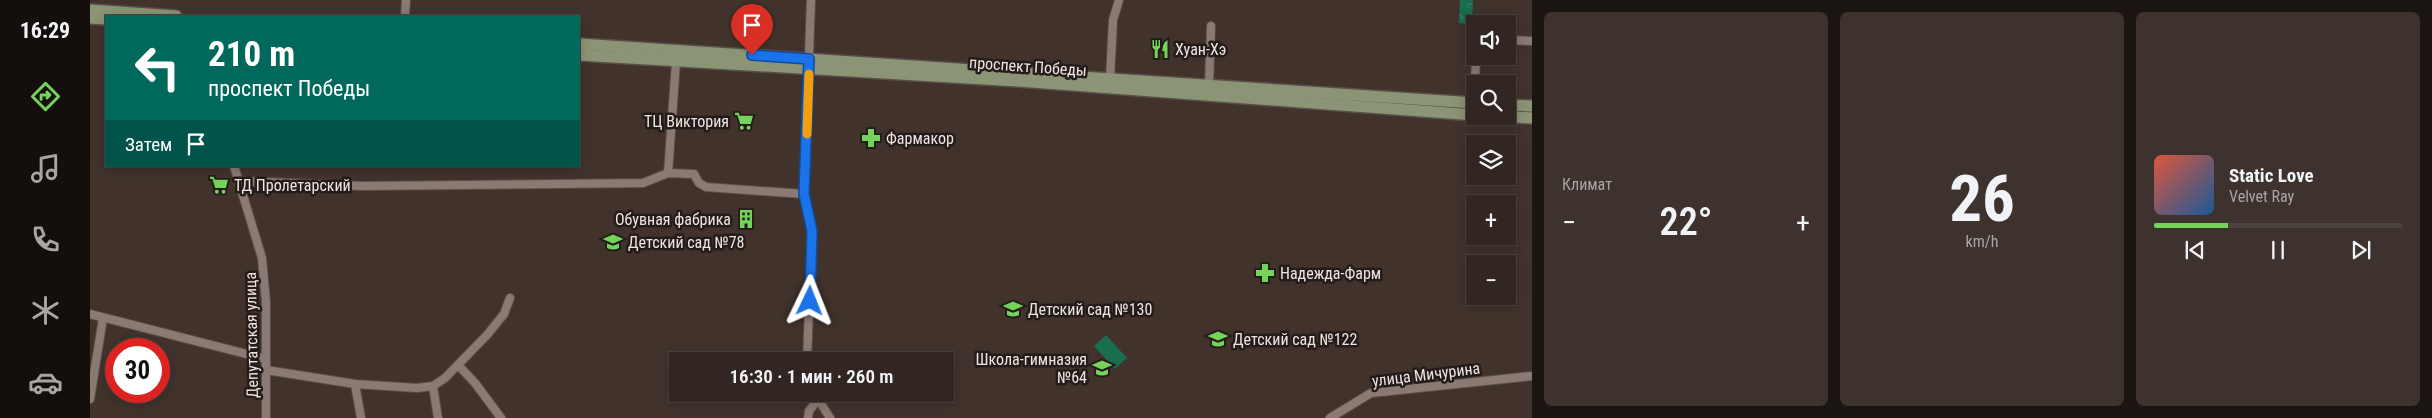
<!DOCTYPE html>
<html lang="ru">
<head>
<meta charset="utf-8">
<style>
  body { margin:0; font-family:"Roboto Condensed",sans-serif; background:#3d322e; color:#f1f3f6; height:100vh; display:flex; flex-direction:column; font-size:19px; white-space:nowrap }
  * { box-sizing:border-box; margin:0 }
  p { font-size:16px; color:#a8a5a5 }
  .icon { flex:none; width:28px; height:28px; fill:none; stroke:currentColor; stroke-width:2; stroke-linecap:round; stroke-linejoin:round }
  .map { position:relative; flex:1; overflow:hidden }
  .sheet { display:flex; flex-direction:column; gap:12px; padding:12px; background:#1b1512; width:900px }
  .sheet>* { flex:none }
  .banner { position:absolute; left:15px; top:15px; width:475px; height:152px; border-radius:0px; box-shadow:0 2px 12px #0003,0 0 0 1px #4c433f; background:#00695c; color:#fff; overflow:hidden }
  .buttons { position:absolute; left:1376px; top:15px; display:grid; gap:10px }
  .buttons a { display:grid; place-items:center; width:50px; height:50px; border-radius:0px; background:#312621; box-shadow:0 2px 12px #0003,0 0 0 1px #4c433f; font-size:25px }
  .speed { position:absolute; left:15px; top:338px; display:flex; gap:10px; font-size:25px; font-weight:700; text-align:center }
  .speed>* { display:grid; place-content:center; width:65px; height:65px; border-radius:50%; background:#312621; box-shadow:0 2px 12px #0003,0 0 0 1px #4c433f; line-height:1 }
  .speed .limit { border:8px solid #d22; background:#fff; color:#111 }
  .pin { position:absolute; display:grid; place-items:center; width:42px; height:42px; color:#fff; margin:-51px -21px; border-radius:50% 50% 50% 0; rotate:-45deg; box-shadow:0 0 5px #0007 }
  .pin .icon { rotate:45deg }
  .me { position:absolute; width:55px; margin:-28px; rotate:2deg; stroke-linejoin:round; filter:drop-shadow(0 0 4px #0008) }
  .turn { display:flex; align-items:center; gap:18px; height:105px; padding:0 20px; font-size:22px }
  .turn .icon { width:65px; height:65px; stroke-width:2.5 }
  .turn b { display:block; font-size:35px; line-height:42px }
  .then { display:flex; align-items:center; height:48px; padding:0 20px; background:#0003; gap:10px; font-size:19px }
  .big { font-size:38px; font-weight:600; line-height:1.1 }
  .sheet .widget { flex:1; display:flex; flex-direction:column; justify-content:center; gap:8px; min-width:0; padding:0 18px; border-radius:8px; background:#3d322e }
  .sheet .dial { align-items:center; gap:0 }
  .dial b { font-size:65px; line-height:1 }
  .song { display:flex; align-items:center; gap:15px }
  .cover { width:60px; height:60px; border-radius:8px; background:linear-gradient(135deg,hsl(10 70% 55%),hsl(210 70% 35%)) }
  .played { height:5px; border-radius:2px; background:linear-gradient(90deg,#75d25b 30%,#4c433f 30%) }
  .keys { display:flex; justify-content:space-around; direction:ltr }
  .heat { display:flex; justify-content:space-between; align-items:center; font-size:28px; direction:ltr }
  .sheet .tiles { flex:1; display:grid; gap:12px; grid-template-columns:repeat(3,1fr) }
  .trip { position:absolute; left:579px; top:352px; width:285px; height:50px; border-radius:0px; background:#312621; box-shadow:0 2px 12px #0003,0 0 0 1px #4c433f; font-weight:600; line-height:50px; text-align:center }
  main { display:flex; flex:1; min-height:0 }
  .dock { display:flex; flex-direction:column; width:90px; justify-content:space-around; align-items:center; background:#140f0d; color:#a8a5a5 }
  .dock .icon { width:35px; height:35px }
  .dock .on { color:#75d25b }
  .dock b { font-size:22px; color:#f1f3f6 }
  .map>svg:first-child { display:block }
  .forest { fill:url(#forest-crowns) }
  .pitch { fill:#1a6e50 }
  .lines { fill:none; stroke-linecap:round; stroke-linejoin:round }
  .minor-casing { stroke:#5b4f4a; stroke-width:10 }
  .secondary-casing { stroke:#5b4f4a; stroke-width:14 }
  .minor { stroke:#8b7a73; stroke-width:8 }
  .secondary { stroke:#8c9476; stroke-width:11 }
  .route-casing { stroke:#114b97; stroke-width:12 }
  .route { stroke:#1a73e8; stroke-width:9 }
  .slow { stroke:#f59e0b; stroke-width:9 }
  .labels { text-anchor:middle; stroke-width:5; stroke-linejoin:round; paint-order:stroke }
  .poi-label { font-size:16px; fill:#efe4e1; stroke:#231c19; text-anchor:start }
  .street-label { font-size:16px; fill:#efe4e1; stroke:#231c19 }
</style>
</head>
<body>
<main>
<nav class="dock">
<b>16:29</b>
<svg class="icon on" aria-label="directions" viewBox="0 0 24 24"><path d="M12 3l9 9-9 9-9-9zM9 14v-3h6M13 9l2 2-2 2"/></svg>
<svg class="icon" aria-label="music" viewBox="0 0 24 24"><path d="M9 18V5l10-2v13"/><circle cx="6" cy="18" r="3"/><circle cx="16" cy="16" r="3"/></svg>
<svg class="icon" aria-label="phone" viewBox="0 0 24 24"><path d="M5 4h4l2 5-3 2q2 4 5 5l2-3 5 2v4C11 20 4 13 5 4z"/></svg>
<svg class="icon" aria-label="climate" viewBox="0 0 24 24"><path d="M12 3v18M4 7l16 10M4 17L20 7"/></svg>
<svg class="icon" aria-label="car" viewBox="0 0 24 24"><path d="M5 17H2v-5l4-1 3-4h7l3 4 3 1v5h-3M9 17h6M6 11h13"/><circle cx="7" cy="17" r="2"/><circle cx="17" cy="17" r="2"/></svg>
</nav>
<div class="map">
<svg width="1442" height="418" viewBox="0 0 1442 418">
  <defs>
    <pattern id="forest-crowns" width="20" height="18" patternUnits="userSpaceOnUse" patternTransform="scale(1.25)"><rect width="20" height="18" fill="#1a6e50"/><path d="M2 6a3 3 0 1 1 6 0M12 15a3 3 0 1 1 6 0" fill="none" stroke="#3c8369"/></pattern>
  </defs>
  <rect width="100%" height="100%" fill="#41322c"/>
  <!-- forest -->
  <path class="forest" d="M1370 0H1383L1382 24 1369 23Z"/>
  <!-- pitch -->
  <path class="pitch" d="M1016 335 1037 358 1025 369 1004 346Z"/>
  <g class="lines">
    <!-- minor casing -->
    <g class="minor-casing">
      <g id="minor">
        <path d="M315 16 316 0"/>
        <path d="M1418 40 1442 41"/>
        <path d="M1020 79 1023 20 1029 0"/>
        <path d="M1385 84 1386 56"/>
        <path d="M1119 85 1121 26"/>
        <path d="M1384 103 1385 86"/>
        <path d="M144 166 172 258 176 302V418"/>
        <path d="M578 173 586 62"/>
        <path d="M150 181 272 186 553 183 578 173 604 174 609 183 616 187 714 194"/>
        <path d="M0 314 176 359"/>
        <path d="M717 361 722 231 714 194 721 0"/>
        <path d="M368 365 385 383 411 418"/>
        <path d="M176 370 265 384 327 388 343 386 355 378 397 335 414 314 420 298"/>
        <path d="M265 384 271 418"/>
        <path d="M343 386 348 418"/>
        <path d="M725 394 740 418"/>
        <path d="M0 399 13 318"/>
        <path d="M718 418 719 411 728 399"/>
        <path d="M1240 418 1281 393 1442 376"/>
      </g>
    </g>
    <!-- secondary casing -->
    <g class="secondary-casing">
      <g id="secondary">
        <path d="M0 10 86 16"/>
        <path d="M0 18 16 19"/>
        <path d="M489 44 1385 103"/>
        <path d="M489 55 928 81 1385 115"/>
        <path d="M1418 105 1442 106"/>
        <path d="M1409 116 1442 118"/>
      </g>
    </g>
    <!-- minor -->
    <use href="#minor" class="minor"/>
    <!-- secondary -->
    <use href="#secondary" class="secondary"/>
  </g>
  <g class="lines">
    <!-- route casing -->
    <g class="route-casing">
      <path id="route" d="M662 55 719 59 714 194 722 231 720 301"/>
    </g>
    <!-- route -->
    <use href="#route" class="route"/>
    <!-- slow -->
    <path class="slow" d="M717 134 719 74"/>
  </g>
  <!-- icons -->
  <defs>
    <g id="restaurant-bare" transform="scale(1.5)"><path d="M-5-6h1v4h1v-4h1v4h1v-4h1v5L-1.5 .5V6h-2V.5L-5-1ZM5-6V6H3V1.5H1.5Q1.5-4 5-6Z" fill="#75d25b" stroke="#231c19" stroke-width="2.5" paint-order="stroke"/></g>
    <g id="supermarket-bare" transform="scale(1.5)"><path d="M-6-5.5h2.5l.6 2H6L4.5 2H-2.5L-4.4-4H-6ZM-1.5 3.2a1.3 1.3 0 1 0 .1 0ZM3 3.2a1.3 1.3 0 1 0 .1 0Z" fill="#75d25b" stroke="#231c19" stroke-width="2.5" paint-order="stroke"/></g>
    <g id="pharmacy-bare" transform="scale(1.5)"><path d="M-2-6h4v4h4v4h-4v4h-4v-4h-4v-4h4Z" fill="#75d25b" stroke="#231c19" stroke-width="2.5" paint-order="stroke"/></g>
    <g id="building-bare" transform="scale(1.5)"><path d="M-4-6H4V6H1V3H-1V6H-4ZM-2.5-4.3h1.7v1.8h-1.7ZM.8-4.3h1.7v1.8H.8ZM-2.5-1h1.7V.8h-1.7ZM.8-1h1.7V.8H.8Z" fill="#75d25b" stroke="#231c19" stroke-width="2.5" paint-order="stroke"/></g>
    <g id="school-bare" transform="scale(1.5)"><path d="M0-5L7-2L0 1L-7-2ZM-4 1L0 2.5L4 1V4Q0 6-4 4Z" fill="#75d25b" stroke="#231c19" stroke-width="2.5" paint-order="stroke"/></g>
  </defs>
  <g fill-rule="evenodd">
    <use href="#restaurant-bare" x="1070" y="49"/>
    <use href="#supermarket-bare" x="654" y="121"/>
    <use href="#pharmacy-bare" x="781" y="138"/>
    <use href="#supermarket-bare" x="129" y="185"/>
    <use href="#building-bare" x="656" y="219"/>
    <use href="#school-bare" x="523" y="242"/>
    <use href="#pharmacy-bare" x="1175" y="273"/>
    <use href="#school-bare" x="923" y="309"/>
    <use href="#school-bare" x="1128" y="339"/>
    <use href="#school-bare" x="1012" y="368"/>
  </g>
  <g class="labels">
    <!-- poi labels -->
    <g class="poi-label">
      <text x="1085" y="55">Хуан-Хэ</text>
      <text x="639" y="127" text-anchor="end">ТЦ Виктория</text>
      <text x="796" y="144">Фармакор</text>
      <text x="144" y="191">ТД Пролетарский</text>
      <text x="641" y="225" text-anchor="end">Обувная фабрика</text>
      <text x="538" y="248">Детский сад №78</text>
      <text x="1190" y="279">Надежда-Фарм</text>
      <text x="938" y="315">Детский сад №130</text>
      <text x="1143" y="345">Детский сад №122</text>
      <text x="997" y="365" text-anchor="end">Школа-гимназия<tspan x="997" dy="18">№64</tspan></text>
    </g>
    <!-- street labels -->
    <g class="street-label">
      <text transform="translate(938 66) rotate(4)" y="6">проспект Победы</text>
      <text transform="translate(161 335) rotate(-91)" y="6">Депутатская улица</text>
      <text transform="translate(1336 374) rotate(-7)" y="6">улица Мичурина</text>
    </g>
  </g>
</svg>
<div class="buttons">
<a><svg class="icon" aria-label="sound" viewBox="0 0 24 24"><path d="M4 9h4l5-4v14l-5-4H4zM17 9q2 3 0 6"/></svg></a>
<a><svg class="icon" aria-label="search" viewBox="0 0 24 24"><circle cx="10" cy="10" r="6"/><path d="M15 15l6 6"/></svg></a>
<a><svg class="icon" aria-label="layers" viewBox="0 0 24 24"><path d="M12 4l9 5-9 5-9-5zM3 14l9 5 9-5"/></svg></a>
<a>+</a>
<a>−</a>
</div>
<div class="speed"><div class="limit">30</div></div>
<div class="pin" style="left:662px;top:55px;background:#d93025"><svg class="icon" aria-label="arrive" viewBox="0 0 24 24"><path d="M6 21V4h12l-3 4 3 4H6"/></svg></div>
<svg class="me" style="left:720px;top:301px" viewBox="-20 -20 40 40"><path d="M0-17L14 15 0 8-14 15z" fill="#1a73e8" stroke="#fff" stroke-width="4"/></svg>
<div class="trip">16:30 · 1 мин · 260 m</div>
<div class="banner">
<div class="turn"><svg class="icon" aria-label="left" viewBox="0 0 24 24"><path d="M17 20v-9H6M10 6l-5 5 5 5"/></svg><div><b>210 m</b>проспект Победы</div></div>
<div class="then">Затем<svg class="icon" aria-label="arrive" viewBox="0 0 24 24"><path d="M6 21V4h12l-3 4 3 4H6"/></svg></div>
</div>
</div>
<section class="sheet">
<div class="tiles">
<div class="widget"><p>Климат</p>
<div class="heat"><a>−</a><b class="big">22°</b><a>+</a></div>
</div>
<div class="widget dial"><b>26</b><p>km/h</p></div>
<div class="widget">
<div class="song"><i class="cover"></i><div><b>Static Love</b><p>Velvet Ray</p></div></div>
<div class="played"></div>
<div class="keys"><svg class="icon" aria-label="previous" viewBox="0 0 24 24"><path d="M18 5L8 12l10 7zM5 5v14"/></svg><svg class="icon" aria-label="pause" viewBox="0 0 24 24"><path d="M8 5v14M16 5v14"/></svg><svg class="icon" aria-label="next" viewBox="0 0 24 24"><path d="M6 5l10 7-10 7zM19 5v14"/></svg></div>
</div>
</div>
</section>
</main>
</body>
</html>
